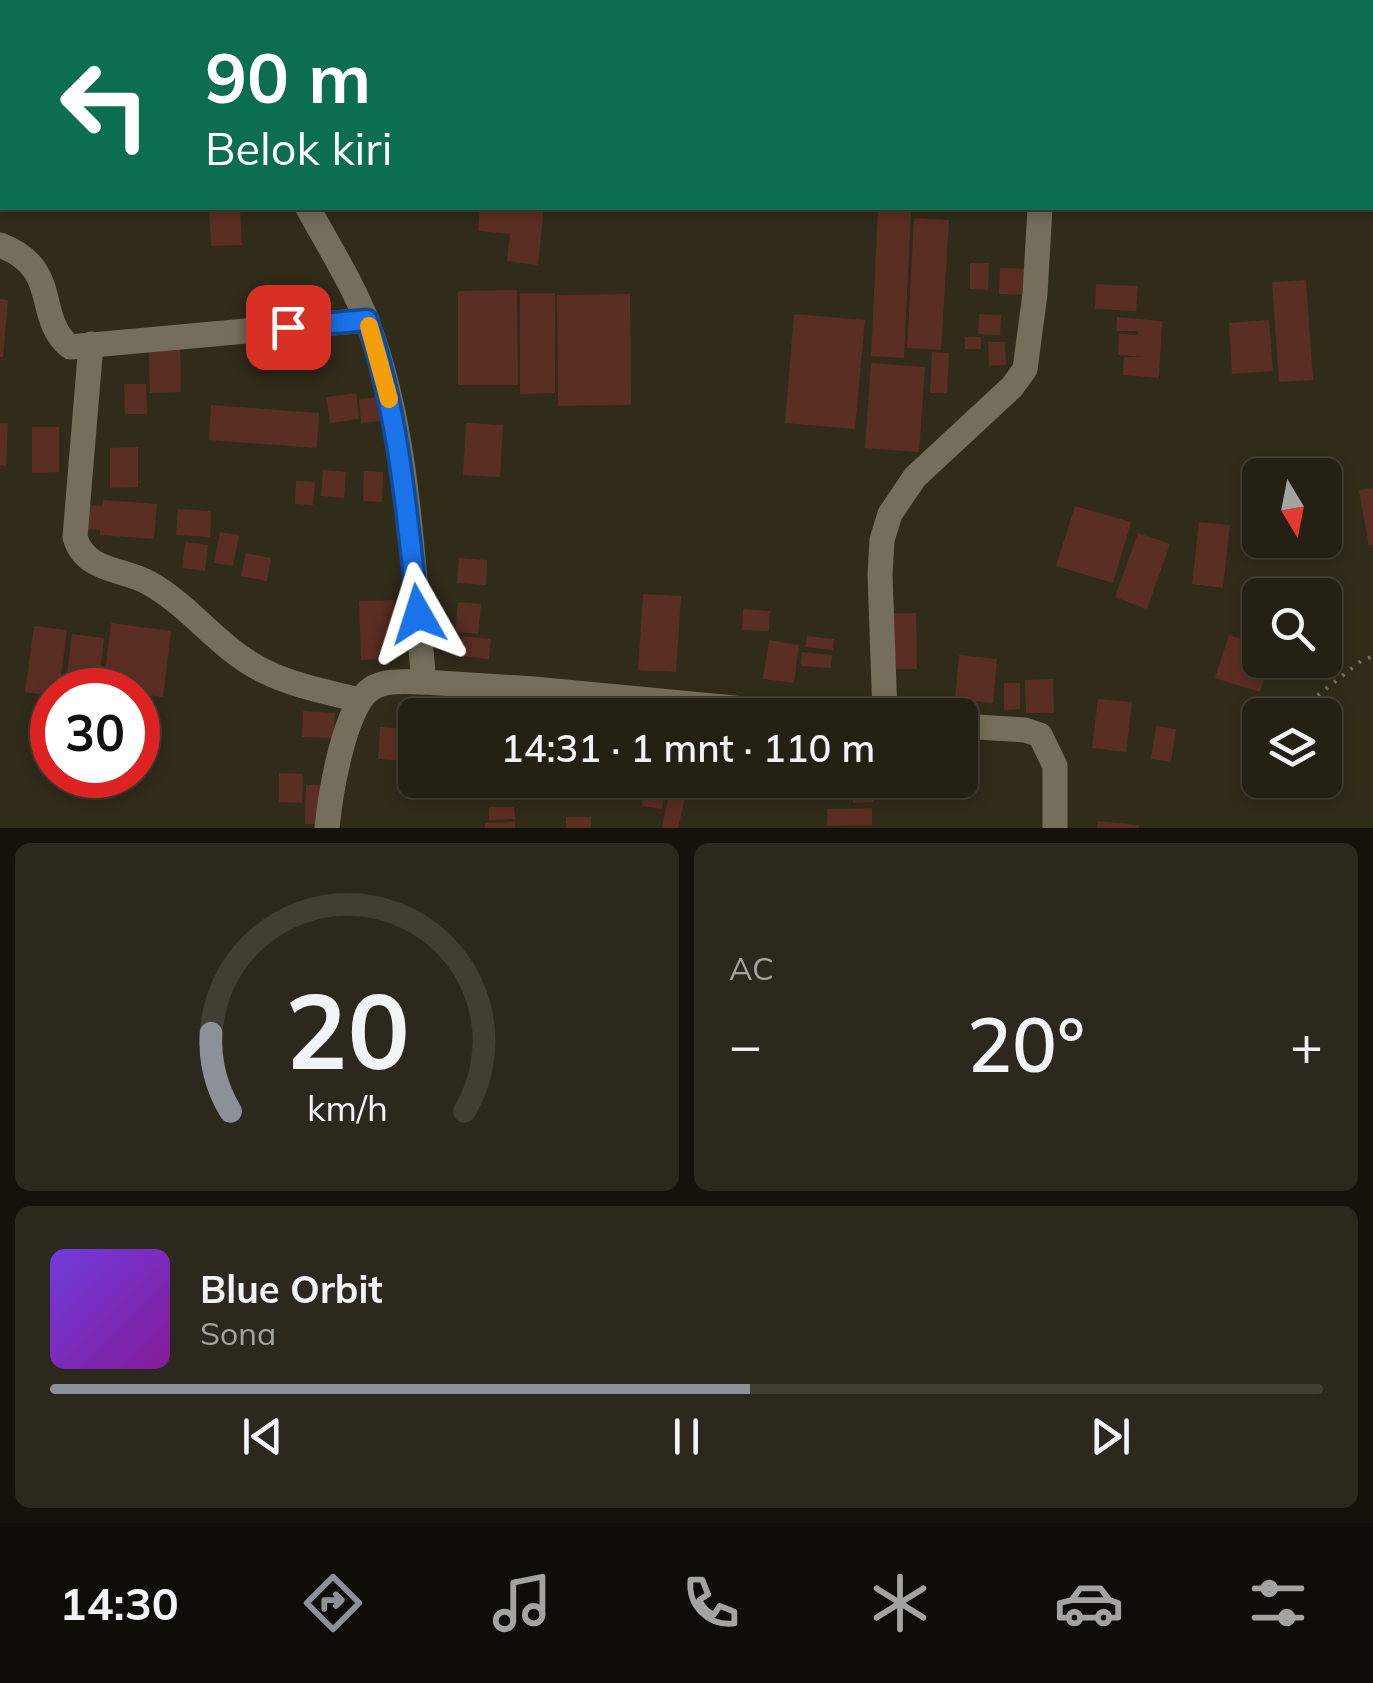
<!DOCTYPE html>
<html lang="id">
<head>
<meta charset="utf-8">
<style>
  body { margin:0; font-family:Mulish,sans-serif; background:#2d281d; color:#f1f3f6; height:100vh; display:flex; flex-direction:column; font-size:38px; white-space:nowrap }
  * { box-sizing:border-box; margin:0 }
  p { font-size:32px; color:#a3a3a0 }
  .icon { flex:none; width:55px; height:55px; fill:none; stroke:currentColor; stroke-width:2; stroke-linecap:round; stroke-linejoin:round }
  .map { position:relative; height:828px; overflow:hidden }
  .panel { display:flex; flex-direction:column; gap:15px; padding:15px; background:#14120b; flex:1 }
  .panel>* { flex:none }
  .guide { position:absolute; left:0px; top:0px; width:1375px; height:210px; box-shadow:0 5px 15px #0003,0 0 0 2px #423e34; background:#0b6e4f; color:#fff; overflow:hidden }
  .needle { width:65px; rotate:170deg }
  .controls { position:absolute; left:1242px; top:458px; display:grid; gap:20px }
  .controls a { display:grid; place-items:center; width:100px; height:100px; border-radius:15px; background:#252014; box-shadow:0 5px 15px #0003,0 0 0 2px #423e34; font-size:50px }
  .speed { position:absolute; left:30px; top:668px; display:flex; gap:20px; font-size:50px; font-weight:700; text-align:center }
  .speed>* { display:grid; place-content:center; width:130px; height:130px; border-radius:50%; background:#252014; box-shadow:0 5px 15px #0003,0 0 0 2px #423e34; line-height:1 }
  .speed .limit { border:15px solid #d22; background:#fff; color:#111 }
  .pin { position:absolute; display:grid; place-items:center; width:85px; height:85px; color:#fff; margin:-42px; border-radius:20px; box-shadow:0 5px 15px #0006 }
  .me { position:absolute; width:110px; margin:-55px; rotate:354deg; stroke-linejoin:round; filter:drop-shadow(0 0 8px #0008) }
  .turn { display:flex; align-items:center; gap:35px; height:210px; padding:0 40px; font-size:45px }
  .turn .icon { width:130px; height:130px; stroke-width:2.5 }
  .turn b { display:block; font-size:70px; line-height:85px }
  .big { font-size:75px; font-weight:600; line-height:1.1 }
  .panel .widget { flex:1; display:flex; flex-direction:column; justify-content:center; gap:15px; min-width:0; padding:0 35px; border-radius:15px; background:#2d281d }
  .panel .dial { align-items:center; gap:0 }
  .dial svg { height:260px; overflow:visible; fill:none; stroke:#423e34; stroke-width:7; stroke-linecap:round; text-anchor:middle }
  .dial text { fill:#f1f3f6; stroke:none }
  .song { display:flex; align-items:center; gap:30px }
  .cover { width:120px; height:120px; border-radius:15px; background:linear-gradient(135deg,hsl(260 70% 55%),hsl(290 70% 35%)) }
  .played { height:10px; border-radius:5px; background:linear-gradient(90deg,#8c9099 55%,#423e34 55%) }
  .keys { display:flex; justify-content:space-around; direction:ltr }
  .heat { display:flex; justify-content:space-between; align-items:center; font-size:55px; direction:ltr }
  .panel .tiles { flex:1; display:grid; gap:15px; grid-template-columns:1fr 1fr }
  .widget:last-child { grid-column:span 2 }
  .trip { position:absolute; left:398px; top:698px; width:580px; height:100px; border-radius:15px; background:#252014; box-shadow:0 5px 15px #0003,0 0 0 2px #423e34; font-weight:600; line-height:100px; text-align:center }
  .tabs { display:flex; height:160px; justify-content:space-around; align-items:center; background:#0f0d08; color:#a3a3a0 }
  .tabs .icon { width:70px; height:70px }
  .tabs .current { color:#8c9099 }
  .tabs b { font-size:45px; color:#f1f3f6 }
  .map>svg:first-child { display:block }
  .building { fill:#5b2e23 }
  .lines { fill:none; stroke-linecap:round; stroke-linejoin:round }
  .path { stroke:#767163; stroke-width:4; stroke-dasharray:2.5 8; stroke-linecap:butt }
  .minor { stroke:#746e5a; stroke-width:25 }
  .route-casing { stroke:#114b97; stroke-width:25 }
  .route { stroke:#1a73e8; stroke-width:18 }
  .slow { stroke:#f59e0b; stroke-width:18 }
</style>
</head>
<body>
<div class="map">
<svg width="1373" height="828" viewBox="0 0 1373 828">
  <rect width="100%" height="100%" fill="#312b1a"/>
  <!-- building -->
  <g class="building">
    <path d="M209 208H240L242 245 211 246Z"/>
    <path d="M480 208H544L538 265 507 261 510 234 478 231Z"/>
    <path d="M878 209 911 211 904 358 871 356Z"/>
    <path d="M914 218 949 220 941 350 907 348Z"/>
    <path d="M970 263H989L988 290 970 289Z"/>
    <path d="M1000 268 1033 269 1032 295 999 294Z"/>
    <path d="M1306 280 1313 380 1279 382 1272 282Z"/>
    <path d="M1096 284 1138 286 1136 311 1095 309Z"/>
    <path d="M517 290 518 385H458V291Z"/>
    <path d="M520 293H555V393L520 394Z"/>
    <path d="M630 294 631 405 558 406 557 295Z"/>
    <path d="M0 299 8 300 3 357H0Z"/>
    <path d="M794 314 865 320 855 429 785 423Z"/>
    <path d="M979 314 1001 315 1000 335 978 334Z"/>
    <path d="M1117 317 1162 321 1159 378 1123 375 1124 357H1147L1118 355 1119 334 1138 335V331H1116Z"/>
    <path d="M1269 320 1273 371 1232 374 1229 323Z"/>
    <rect x="965" y="337" width="16" height="12"/>
    <path d="M988 342H1005L1006 365 989 366Z"/>
    <path d="M180 348 181 392 150 393 149 349Z"/>
    <path d="M932 352 949 353 947 393H930Z"/>
    <path d="M871 363 925 367 919 452 865 448Z"/>
    <path d="M124 384H146L147 414H125Z"/>
    <path d="M356 393 359 419 330 423 326 397Z"/>
    <path d="M379 397 382 421 361 423 359 399Z"/>
    <path d="M211 405 319 413 317 448 209 440Z"/>
    <path d="M0 423H8L6 466 0 465Z"/>
    <path d="M466 423 503 425 500 477 463 475Z"/>
    <path d="M32 427H59V472L32 473Z"/>
    <path d="M138 447V487L110 488V448Z"/>
    <path d="M323 470 346 472 344 498 321 496Z"/>
    <path d="M364 471 383 472 382 502 363 501Z"/>
    <path d="M296 481 315 482 313 505 295 504Z"/>
    <path d="M1373 488V545L1369 546 1359 490Z"/>
    <path d="M103 500 157 504 154 539 100 535V530L86 529 88 505 102 506Z"/>
    <path d="M1075 506 1131 522 1113 583 1056 566Z"/>
    <path d="M178 509 211 511 210 537 176 535Z"/>
    <path d="M1199 522 1230 525 1223 588 1192 584Z"/>
    <path d="M220 532 239 535 233 566 214 563Z"/>
    <path d="M1138 533 1170 544 1147 609 1115 597Z"/>
    <path d="M185 542 208 545 205 571 182 568Z"/>
    <path d="M246 553 271 558 267 581 241 576Z"/>
    <path d="M459 558 487 560 486 585 457 583Z"/>
    <path d="M643 594 681 596 676 672 638 670Z"/>
    <path d="M394 600 396 658 361 660 359 601Z"/>
    <path d="M458 602 481 604 478 634 455 632Z"/>
    <path d="M743 609 770 611 769 631 742 630Z"/>
    <path d="M894 613H916L917 669H894Z"/>
    <path d="M111 623 171 631 163 697 138 694V690H103Z"/>
    <path d="M34 626 67 630 59 690H52V696L25 692Z"/>
    <path d="M72 634 104 638 98 690H65Z"/>
    <path d="M1229 635 1260 645V660H1270L1260 692 1215 678Z"/>
    <path d="M461 636 491 639 489 659 459 656Z"/>
    <path d="M807 636 834 639 833 650 805 647Z"/>
    <path d="M769 640 799 645 794 683 763 679Z"/>
    <path d="M802 652 832 655 831 668 801 666Z"/>
    <path d="M959 655 997 659 993 703 955 699Z"/>
    <path d="M1053 679 1054 713H1026L1025 680Z"/>
    <path d="M1004 683H1020V709L1004 710Z"/>
    <path d="M1098 699 1132 702 1126 752 1092 748Z"/>
    <path d="M528 700 552 702 551 715H527Z"/>
    <path d="M303 711 335 713 334 738 302 737Z"/>
    <path d="M1156 726 1176 729 1171 762 1151 759Z"/>
    <path d="M380 727 407 729 405 761 378 759Z"/>
    <path d="M279 773 303 774 302 803 279 802Z"/>
    <path d="M645 780H666L662 809 642 806Z"/>
    <path d="M828 780H848L849 793 829 794Z"/>
    <path d="M852 780H874V802L853 803Z"/>
    <path d="M306 785H322L320 824H305Z"/>
    <path d="M669 794 685 798 678 828H662Z"/>
    <path d="M489 807H514L515 819 489 820Z"/>
    <path d="M872 808V825L827 826V809Z"/>
    <rect x="566" y="817" width="25" height="11"/>
    <path d="M1098 821 1139 825V828H1097Z"/>
    <path d="M515 822V828H485V823Z"/>
  </g>
  <g class="lines">
    <!-- path -->
    <g class="path">
      <path d="M1372 62H1373"/>
      <path d="M1293 715 1361 661 1373 656"/>
    </g>
    <!-- minor -->
    <g class="minor">
      <path d="M101 0 106 2"/>
      <path d="M1028 0 1031 2"/>
      <path d="M1316 0V2"/>
      <path d="M308 208C328 245 353 284 368 324 410 437 412 564 424 682 407 682 385 679 371 689 344 706 330 797 327 828"/>
      <path d="M0 245C63 269 33 316 70 347L367 320"/>
      <path d="M91 344 75 537C85 572 122 568 149 583 192 607 220 650 264 671 294 686 327 692 359 700"/>
      <path d="M424 682 534 689 807 715"/>
      <path d="M885 715 880 574 882 540 890 514 915 477 1012 387 1025 369 1035 294 1040 208"/>
      <path d="M960 726 1025 730 1040 735 1055 766V828"/>
    </g>
  </g>
  <g class="lines">
    <!-- route casing -->
    <g class="route-casing">
      <path id="route" d="M288 327 367 320C399 415 407 515 418 614"/>
    </g>
    <!-- route -->
    <use href="#route" class="route"/>
    <!-- slow -->
    <path class="slow" d="M369 326 389 399"/>
  </g>
</svg>
<div class="controls">
<a><svg class="needle" viewBox="-14 -14 28 28"><path d="M0-13l5 13h-10z" fill="#e53935"/><path d="M0 13l5-13h-10z" fill="#a3a3a0"/></svg></a>
<a><svg class="icon" aria-label="search" viewBox="0 0 24 24"><circle cx="10" cy="10" r="6"/><path d="M15 15l6 6"/></svg></a>
<a><svg class="icon" aria-label="layers" viewBox="0 0 24 24"><path d="M12 4l9 5-9 5-9-5zM3 14l9 5 9-5"/></svg></a>
</div>
<div class="speed"><div class="limit">30</div></div>
<div class="pin" style="left:288px;top:327px;background:#d93025"><svg class="icon" aria-label="arrive" viewBox="0 0 24 24"><path d="M6 21V4h12l-3 4 3 4H6"/></svg></div>
<svg class="me" style="left:418px;top:614px" viewBox="-20 -20 40 40"><path d="M0-17L14 15 0 8-14 15z" fill="#1a73e8" stroke="#fff" stroke-width="4"/></svg>
<div class="trip">14:31 · 1 mnt · 110 m</div>
<div class="guide">
<div class="turn"><svg class="icon" aria-label="left" viewBox="0 0 24 24"><path d="M17 20v-9H6M10 6l-5 5 5 5"/></svg><div><b>90 m</b>Belok kiri</div></div>
</div>
</div>
<section class="panel">
<div class="tiles">
<div class="widget dial"><svg viewBox="0 0 100 80">
<path d="M14 69A42 42 0 1 1 86 69"/>
<path d="M14 69A42 42 0 0 1 8 45" stroke="#8c9099"/>
<text x="50" y="56" font-size="32" font-weight="700">20</text>
<text x="50" y="72" font-size="11">km/h</text>
</svg></div>
<div class="widget"><p>AC</p>
<div class="heat"><a>−</a><b class="big">20°</b><a>+</a></div>
</div>
<div class="widget">
<div class="song"><i class="cover"></i><div><b>Blue Orbit</b><p>Sona</p></div></div>
<div class="played"></div>
<div class="keys"><svg class="icon" aria-label="previous" viewBox="0 0 24 24"><path d="M18 5L8 12l10 7zM5 5v14"/></svg><svg class="icon" aria-label="pause" viewBox="0 0 24 24"><path d="M8 5v14M16 5v14"/></svg><svg class="icon" aria-label="next" viewBox="0 0 24 24"><path d="M6 5l10 7-10 7zM19 5v14"/></svg></div>
</div>
</div>
</section>
<nav class="tabs">
<b>14:30</b>
<svg class="icon current" aria-label="directions" viewBox="0 0 24 24"><path d="M12 3l9 9-9 9-9-9zM9 14v-3h6M13 9l2 2-2 2"/></svg>
<svg class="icon" aria-label="music" viewBox="0 0 24 24"><path d="M9 18V5l10-2v13"/><circle cx="6" cy="18" r="3"/><circle cx="16" cy="16" r="3"/></svg>
<svg class="icon" aria-label="phone" viewBox="0 0 24 24"><path d="M5 4h4l2 5-3 2q2 4 5 5l2-3 5 2v4C11 20 4 13 5 4z"/></svg>
<svg class="icon" aria-label="climate" viewBox="0 0 24 24"><path d="M12 3v18M4 7l16 10M4 17L20 7"/></svg>
<svg class="icon" aria-label="car" viewBox="0 0 24 24"><path d="M5 17H2v-5l4-1 3-4h7l3 4 3 1v5h-3M9 17h6M6 11h13"/><circle cx="7" cy="17" r="2"/><circle cx="17" cy="17" r="2"/></svg>
<svg class="icon" aria-label="filters" viewBox="0 0 24 24"><path d="M4 7h16M4 17h16"/><circle cx="9" cy="7" r="2"/><circle cx="15" cy="17" r="2"/></svg>
</nav>
</body>
</html>
